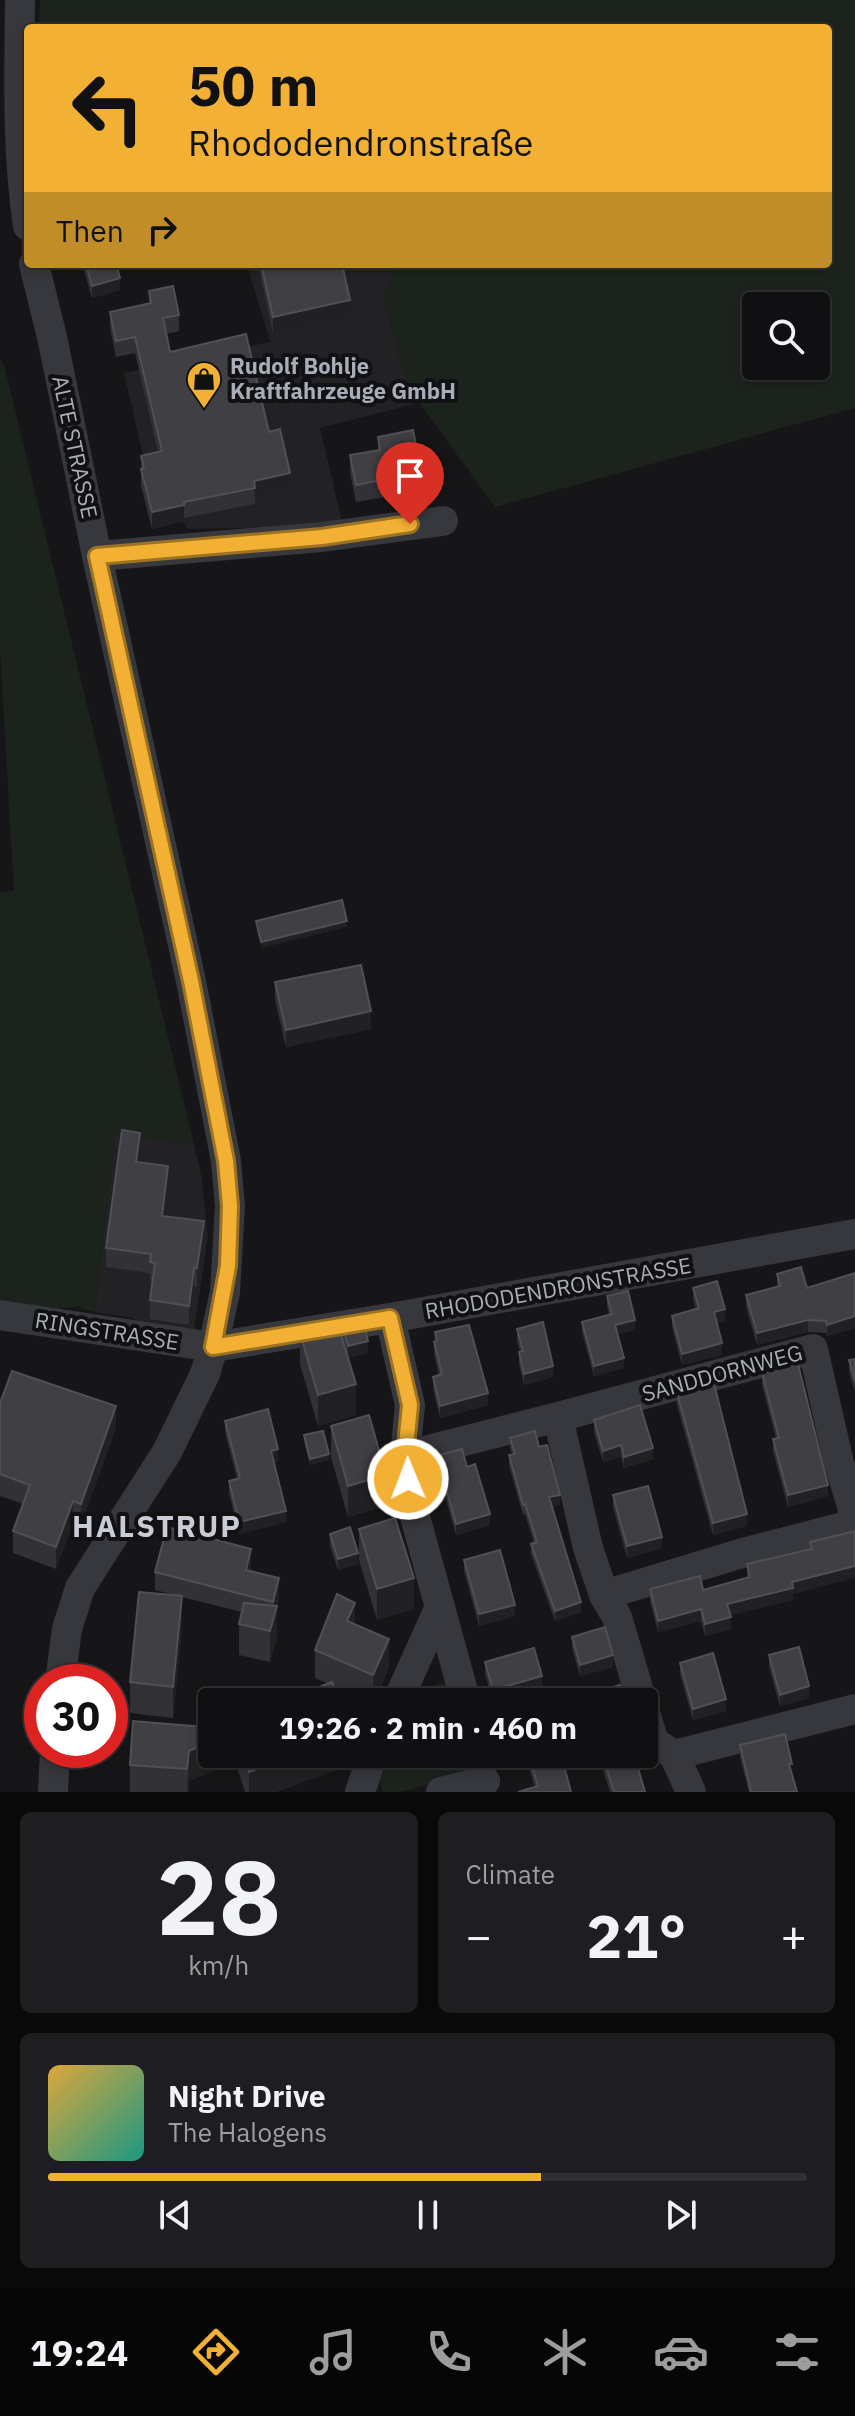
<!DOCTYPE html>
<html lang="en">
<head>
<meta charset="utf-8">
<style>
  body { margin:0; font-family:"IBM Plex Sans",sans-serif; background:#1e1e20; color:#f1f3f6; height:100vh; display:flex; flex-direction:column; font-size:30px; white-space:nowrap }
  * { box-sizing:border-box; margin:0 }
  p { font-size:26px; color:#9c9d9f }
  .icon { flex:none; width:44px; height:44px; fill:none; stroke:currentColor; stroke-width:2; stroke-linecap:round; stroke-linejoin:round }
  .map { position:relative; height:1792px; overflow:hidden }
  .sheet { display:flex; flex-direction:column; gap:20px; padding:20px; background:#09090a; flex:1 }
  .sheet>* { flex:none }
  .guide { position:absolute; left:24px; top:24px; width:808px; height:244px; border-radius:8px; box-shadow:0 4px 12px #0003,0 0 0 2px #303032; background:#f2b134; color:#111; overflow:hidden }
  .tools { position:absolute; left:742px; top:292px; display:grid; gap:16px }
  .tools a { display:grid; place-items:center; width:88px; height:88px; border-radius:8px; background:#101012; box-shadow:0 4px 12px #0003,0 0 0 2px #303032; font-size:40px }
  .speed { position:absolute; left:24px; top:1664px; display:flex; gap:16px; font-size:40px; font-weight:700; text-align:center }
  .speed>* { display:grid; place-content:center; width:104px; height:104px; border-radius:50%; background:#101012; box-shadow:0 4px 12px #0003,0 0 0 2px #303032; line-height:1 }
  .speed .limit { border:12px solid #d22; background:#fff; color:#111 }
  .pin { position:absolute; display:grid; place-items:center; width:68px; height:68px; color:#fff; margin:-82px -34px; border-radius:50% 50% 50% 0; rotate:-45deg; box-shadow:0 0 8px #0007 }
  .pin .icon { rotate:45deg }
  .me { position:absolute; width:88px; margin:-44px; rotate:359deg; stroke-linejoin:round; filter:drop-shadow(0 0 6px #0008) }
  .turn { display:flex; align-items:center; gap:28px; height:168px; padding:0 32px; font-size:36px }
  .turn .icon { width:104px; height:104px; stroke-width:2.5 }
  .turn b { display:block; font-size:56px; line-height:68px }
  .then { display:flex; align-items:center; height:76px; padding:0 32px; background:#0003; gap:16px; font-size:30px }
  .big { font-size:60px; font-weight:700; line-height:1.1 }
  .sheet .widget { flex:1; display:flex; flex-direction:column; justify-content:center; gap:12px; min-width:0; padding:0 28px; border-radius:12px; background:#1e1e20 }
  .sheet .dial { align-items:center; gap:0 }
  .dial b { font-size:104px; line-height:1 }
  .song { display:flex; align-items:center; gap:24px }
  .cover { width:96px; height:96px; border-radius:12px; background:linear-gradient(135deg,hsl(40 70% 55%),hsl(170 70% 35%)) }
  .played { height:8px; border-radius:4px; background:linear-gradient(90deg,#f2b134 65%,#303032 65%) }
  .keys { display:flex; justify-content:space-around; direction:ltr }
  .heat { display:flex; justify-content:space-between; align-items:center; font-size:44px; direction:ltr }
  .sheet .tiles { flex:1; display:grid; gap:20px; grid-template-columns:1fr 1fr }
  .widget:last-child { grid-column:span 2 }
  .trip { position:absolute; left:198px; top:1688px; width:460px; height:80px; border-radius:8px; background:#101012; box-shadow:0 4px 12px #0003,0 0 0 2px #303032; font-weight:700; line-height:80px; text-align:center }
  .tabs { display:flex; height:128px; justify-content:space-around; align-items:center; background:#060607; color:#9c9d9f }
  .tabs .icon { width:56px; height:56px }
  .tabs .selected { color:#f2b134 }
  .tabs b { font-size:36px; color:#f1f3f6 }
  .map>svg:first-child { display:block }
  .built { fill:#222225 }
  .green { fill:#1c231d; fill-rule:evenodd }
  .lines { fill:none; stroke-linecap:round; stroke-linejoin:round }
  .minor { stroke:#37383d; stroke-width:30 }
  .wall { fill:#323236 }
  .shaded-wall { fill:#212124 }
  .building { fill:#3f3f44; stroke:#4f5156; stroke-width:2 }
  .route-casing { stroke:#9d7322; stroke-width:20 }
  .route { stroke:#f2b134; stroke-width:14 }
  .labels { text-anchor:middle; stroke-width:8; stroke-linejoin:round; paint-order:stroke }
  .poi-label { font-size:22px; font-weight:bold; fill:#a8adb8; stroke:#111113; text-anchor:start }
  .street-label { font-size:22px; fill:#a8adb8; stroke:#111113 }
  .district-label { font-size:30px; font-weight:bold; letter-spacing:2px; fill:#c9ccd4; stroke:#111113 }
</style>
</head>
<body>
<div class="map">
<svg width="855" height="1792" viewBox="0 0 855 1792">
  <rect width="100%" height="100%" fill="#161618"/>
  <!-- built -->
  <g class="built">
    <path d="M247 264H395L396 268 384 300 408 387 419 403 320 428 343 526 188 529 144 460 124 373 270 342Z"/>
    <path d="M115 1133 194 1144 201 1174 208 1236 194 1331 144 1327 133 1318 95 1312Z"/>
  </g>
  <!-- green -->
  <g class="green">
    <path d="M40 0H855V408L495 507 408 387 384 300 396 268 395 264H828V28H39ZM756 306H816V366H756Z"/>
    <path d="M0 360 4 365 194 1144 115 1134 95 1312 77 1307 42 1310 0 1305V892L14 891 0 648Z"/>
    <path d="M453 1679 459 1702H417L424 1689Z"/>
    <path d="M392 1754H473L477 1771 400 1792H383L379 1781Z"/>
  </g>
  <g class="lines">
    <!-- minor -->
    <g class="minor">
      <path d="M20 0C19 75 17 151 28 226"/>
      <path d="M34 264 52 337 97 556 191 981 226 1161 230 1206 225 1292 213 1347 205 1374 167 1452 80 1588 67 1629 60 1682"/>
      <path d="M97 556 322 537 443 521"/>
      <path d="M0 1315 213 1347 390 1318 855 1234"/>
      <path d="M390 1318 410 1405 405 1456 411 1502 466 1702"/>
      <path d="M405 1456 558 1417"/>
      <path d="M604 1595 739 1554 855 1524"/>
      <path d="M397 1702 440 1607"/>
      <path d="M642 1702 617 1617 604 1595 588 1548 558 1417 813 1349 839 1463 855 1516"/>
      <path d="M644 1710 654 1742 674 1755 691 1792"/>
      <path d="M674 1755 855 1709"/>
      <path d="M53 1792 55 1750"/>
      <path d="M360 1792 373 1754"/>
      <path d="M441 1792 485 1781"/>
    </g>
  </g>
  <!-- wall -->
  <g class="wall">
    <path d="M82 264H143L118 271 120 290 92 298Z"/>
    <path d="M258 264H342L350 317 273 334Z"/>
    <path d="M149 291 179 315V331L166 334 170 352 269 432 290 489 255 497V504L184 518V521L152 529 141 486V456L158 452 135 353 116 357 110 328V312L149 304Z"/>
    <path d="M378 437 419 461V479L391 483V496L356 502 350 473V455L378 450Z"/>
    <path d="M275 982 371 1029 286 1047 275 1000Z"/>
    <path d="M140 1152 138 1162 168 1185 164 1216 204 1240 197 1287H194L189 1325 150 1319V1300L153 1282 150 1281V1273L106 1267V1248Z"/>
    <path d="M855 1273V1328L827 1336 826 1333 808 1332 757 1345 746 1307V1295L777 1287V1274L807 1288Z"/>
    <path d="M693 1288 725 1321 717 1323 722 1355 682 1365 672 1327V1316L696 1309 693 1299Z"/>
    <path d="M607 1296 635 1330 617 1334 624 1368 594 1376 582 1332V1322L609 1315 607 1306Z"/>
    <path d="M517 1329 553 1377 524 1385 519 1364V1352H520L517 1341Z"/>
    <path d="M344 1332 368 1353 348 1358 356 1415 318 1426 300 1364V1333L344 1344Z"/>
    <path d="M435 1332 488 1405 440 1418 433 1389V1377L439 1375 434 1354Z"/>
    <path d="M855 1359V1392L849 1372V1360Z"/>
    <path d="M762 1373 828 1496 788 1507 773 1451V1439L776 1438 762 1385Z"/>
    <path d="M677 1393 747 1526 713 1535 677 1405Z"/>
    <path d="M0 1403 116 1427 81 1525 73 1523 56 1569 13 1553V1531L23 1504 0 1496Z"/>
    <path d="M594 1420 653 1459 624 1468 621 1457 603 1462 594 1432Z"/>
    <path d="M225 1421 278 1461 274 1463 286 1522 239 1534 229 1493V1481L237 1479 225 1432Z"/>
    <path d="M331 1426 386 1506 348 1517 331 1457Z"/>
    <path d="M304 1435 329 1460 310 1465 304 1441Z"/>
    <path d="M510 1438 539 1447 560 1505 552 1507 581 1612 555 1621 531 1554V1544L534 1543 525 1514 523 1515 509 1465V1455L512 1454 510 1448Z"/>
    <path d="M439 1455 467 1467 490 1525 456 1535 442 1485Z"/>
    <path d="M613 1495 662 1548 627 1558 613 1507Z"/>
    <path d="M359 1529 414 1609 377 1620 359 1560Z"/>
    <path d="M855 1531 793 1594V1600L730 1615 731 1629 705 1636 701 1621 658 1632 650 1601V1589L703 1590 747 1578V1564L810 1550V1542Z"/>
    <path d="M330 1534 358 1564 338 1570 330 1546Z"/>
    <path d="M464 1560 515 1616 479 1626 464 1571Z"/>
    <path d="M251 1567 250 1571 279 1597 277 1606V1637L270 1662 239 1655V1624L242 1612 182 1597V1627L173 1718 130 1713V1682L179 1596 155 1590V1572Z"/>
    <path d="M355 1625 389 1667 374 1702H370L315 1678V1650Z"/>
    <path d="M572 1637 613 1667 580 1676 572 1648Z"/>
    <path d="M769 1655 809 1698 780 1706 769 1667Z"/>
    <path d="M485 1662 542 1688 493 1702 485 1674Z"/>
    <path d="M680 1663 726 1711 693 1720 680 1674Z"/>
    <path d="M212 1707V1754H351L350 1765 275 1792H245L235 1761 189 1781 188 1792H130V1765L199 1726V1712Z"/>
    <path d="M740 1745 792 1775 797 1792H749L740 1757Z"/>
    <path d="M524 1754H565L566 1768 564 1769 571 1792 535 1787Z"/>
    <path d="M598 1754H634L645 1792H610Z"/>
  </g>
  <!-- shaded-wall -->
  <g class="shaded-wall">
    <path d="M115 264H143L115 272Z"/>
    <path d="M120 278V290L92 298V286Z"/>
    <path d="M350 300V317L273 334V317Z"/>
    <path d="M290 473V489L255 497 254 481Z"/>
    <path d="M184 505V521L152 529V512Z"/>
    <path d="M347 921V927L261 948V942Z"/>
    <path d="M371 1011V1029L286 1047V1030Z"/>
    <path d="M140 1133V1152L136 1181V1162Z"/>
    <path d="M168 1166V1185L162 1235V1216Z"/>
    <path d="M204 1221V1240L197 1287V1268Z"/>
    <path d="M194 1268V1287L189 1325V1306Z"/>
    <path d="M725 1309V1321L714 1324V1312Z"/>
    <path d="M855 1316V1328L827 1336V1325Z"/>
    <path d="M635 1320V1330L615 1335V1325Z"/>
    <path d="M808 1320V1332L757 1345V1333Z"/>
    <path d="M368 1341V1353L348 1358V1346Z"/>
    <path d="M722 1343V1355L682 1365V1354Z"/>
    <path d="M624 1358V1368L594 1376V1366Z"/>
    <path d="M553 1366V1377L524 1385V1374Z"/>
    <path d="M356 1384V1415L318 1426V1395Z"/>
    <path d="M488 1393V1405L440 1418V1406Z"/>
    <path d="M116 1406V1427L81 1525V1504Z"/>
    <path d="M621 1445V1457L603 1462V1451Z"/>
    <path d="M653 1448V1459L624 1468V1457Z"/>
    <path d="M278 1449V1461L271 1463V1451Z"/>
    <path d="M329 1454V1460L310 1465V1459Z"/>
    <path d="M386 1475V1506L348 1517V1486Z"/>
    <path d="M828 1485V1496L788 1507V1495Z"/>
    <path d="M560 1495V1505L549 1507V1497Z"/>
    <path d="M73 1501V1523L56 1569V1547Z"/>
    <path d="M286 1511V1522L239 1534V1522Z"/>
    <path d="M490 1514V1525L456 1535V1524Z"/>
    <path d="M747 1514V1526L713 1535V1523Z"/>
    <path d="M662 1537V1548L627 1558V1546Z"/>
    <path d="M251 1549V1567L246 1588V1570Z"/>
    <path d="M358 1553V1564L338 1570V1559Z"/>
    <path d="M855 1566V1578L793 1594V1600L727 1616V1604L792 1582Z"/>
    <path d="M279 1578V1597L273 1620V1602Z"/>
    <path d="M414 1578V1609L377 1620V1589Z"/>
    <path d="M182 1596V1627L173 1718V1687Z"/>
    <path d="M581 1602V1612L555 1621V1611Z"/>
    <path d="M355 1603V1631L347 1621Z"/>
    <path d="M515 1605V1616L479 1626V1614Z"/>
    <path d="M277 1606V1637L270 1662V1631Z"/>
    <path d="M701 1609V1621L658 1632V1621Z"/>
    <path d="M731 1617V1629L705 1636V1624Z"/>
    <path d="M389 1639V1667L373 1702V1675Z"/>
    <path d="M613 1655V1667L580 1676V1665Z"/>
    <path d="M542 1676V1688L493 1702V1690Z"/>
    <path d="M809 1686V1698L780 1706V1695Z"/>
    <path d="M726 1699V1711L693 1720V1709Z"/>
    <path d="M212 1741V1754H235V1761L189 1781 187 1792 189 1751Z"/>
    <path d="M299 1754H351V1762L350 1765 275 1792H249V1772Z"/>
    <path d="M566 1756V1768L562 1769V1758Z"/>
  </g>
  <!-- building -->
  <g class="building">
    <path d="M86 264H116L120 278 92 286Z"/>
    <path d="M261 264H342L350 300 273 317Z"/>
    <path d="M173 286 179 315 163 318 170 352 246 334 269 432 280 429 290 473 254 481 255 488 184 502V505L152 512 141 469 144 468 141 456 162 451 135 337 116 341 110 312 151 303 149 291Z"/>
    <path d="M413 430 419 461 388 466 391 478 356 485 350 455 380 450 378 437Z"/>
    <path d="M342 900 347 921 261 942 256 921Z"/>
    <path d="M361 965 371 1011 286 1030 275 982Z"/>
    <path d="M122 1130 140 1133 136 1162 168 1166 162 1216 204 1221 197 1268H194L189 1306 150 1300 155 1263 150 1262 151 1254 106 1248Z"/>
    <path d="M801 1267 807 1288 855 1273V1316L827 1325 826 1321 808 1320 757 1333 746 1295 780 1286 777 1274Z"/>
    <path d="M717 1281 725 1309 714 1312 722 1343 682 1354 672 1316 699 1308 693 1288Z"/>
    <path d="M628 1291 635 1320 615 1325 624 1358 594 1366 582 1322 612 1314 607 1296Z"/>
    <path d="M337 1322 356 1384 318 1395 300 1333Z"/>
    <path d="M543 1322 553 1366 524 1374 519 1352 523 1351 517 1329Z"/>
    <path d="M469 1325 488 1393 440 1406 433 1377 442 1374 434 1342 437 1341 435 1332Z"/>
    <path d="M365 1329 368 1341 348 1346 344 1332Z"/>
    <path d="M855 1359V1381L849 1360Z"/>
    <path d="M798 1364 828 1485 788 1495 773 1439 779 1438 762 1373Z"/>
    <path d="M12 1371 116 1406 81 1504 73 1501 56 1547 13 1531 30 1485 0 1474V1403Z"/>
    <path d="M714 1384 747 1514 713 1523 677 1393Z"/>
    <path d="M640 1405 653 1448 624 1457 621 1445 603 1451 594 1420Z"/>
    <path d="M268 1409 278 1449 271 1451 286 1511 239 1522 229 1481 240 1478 225 1421Z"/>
    <path d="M369 1415 386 1475 348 1486 331 1426Z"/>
    <path d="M323 1431 329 1454 310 1459 304 1435Z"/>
    <path d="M535 1431 539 1447 547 1445 560 1495 549 1497 581 1602 555 1611 531 1544 537 1542 525 1504 523 1505 509 1455 515 1454 510 1438Z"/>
    <path d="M462 1449 467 1467 475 1464 490 1514 456 1524 442 1474 444 1473 439 1455Z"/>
    <path d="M648 1486 662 1537 627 1546 613 1495Z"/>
    <path d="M395 1518 414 1578 377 1589 359 1529Z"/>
    <path d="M167 1527 251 1549 246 1570 279 1578 273 1602 155 1572Z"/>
    <path d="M350 1527 358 1553 338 1559 330 1534Z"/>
    <path d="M855 1531V1566L792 1582 793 1588 727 1604 731 1617 705 1624 701 1609 658 1621 650 1589 700 1576 703 1590 750 1577 747 1564 812 1549 810 1542Z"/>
    <path d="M500 1550 515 1605 479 1614 464 1560Z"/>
    <path d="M139 1592 182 1596 173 1687 130 1682Z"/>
    <path d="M337 1594 355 1603 347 1621 389 1639 373 1675 315 1650Z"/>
    <path d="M244 1603 277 1606 270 1631 239 1624Z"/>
    <path d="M605 1627 613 1655 580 1665 572 1637Z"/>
    <path d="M799 1647 809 1686 780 1695 769 1655Z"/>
    <path d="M534 1648 542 1676 493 1690 485 1662Z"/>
    <path d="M713 1653 726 1699 693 1709 680 1663Z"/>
    <path d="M332 1682 339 1702H279Z"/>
    <path d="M620 1685 625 1702H591L589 1694Z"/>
    <path d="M212 1707V1741L189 1751 187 1769 130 1765 133 1721 206 1727 199 1712Z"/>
    <path d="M785 1734 792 1764H789L797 1792H751L740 1745Z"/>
    <path d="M243 1754H299L249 1772Z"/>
    <path d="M528 1754H565L566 1756 562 1758 571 1792H518L538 1786Z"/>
    <path d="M602 1754H634L645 1792H614Z"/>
  </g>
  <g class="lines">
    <!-- route casing -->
    <g class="route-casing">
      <path id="route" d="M408 1479 405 1456 410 1405 390 1318 213 1347 228 1266 230 1206 226 1161 191 981 97 556 322 537 410 524"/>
    </g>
    <!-- route -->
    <use href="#route" class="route"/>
  </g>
  <!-- icons -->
  <defs>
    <g id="shop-pin" transform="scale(1.8)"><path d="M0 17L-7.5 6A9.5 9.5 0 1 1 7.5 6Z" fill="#f2b134" stroke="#111113"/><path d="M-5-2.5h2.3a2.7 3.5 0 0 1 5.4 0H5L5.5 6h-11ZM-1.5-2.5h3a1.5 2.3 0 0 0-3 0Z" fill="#111"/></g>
  </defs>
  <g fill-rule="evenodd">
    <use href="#shop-pin" x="204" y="379"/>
  </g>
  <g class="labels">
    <!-- poi labels -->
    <g class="poi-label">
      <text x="230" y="374">Rudolf Bohlje<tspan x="230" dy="25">Kraftfahrzeuge GmbH</tspan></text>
    </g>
    <!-- street labels -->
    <g class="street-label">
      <text transform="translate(75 447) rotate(78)" y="8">ALTE STRASSE</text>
      <text transform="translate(558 1288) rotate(-10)" y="8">RHODODENDRONSTRASSE</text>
      <text transform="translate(107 1331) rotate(9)" y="8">RINGSTRASSE</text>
      <text transform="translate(722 1373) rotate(-15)" y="8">SANDDORNWEG</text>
    </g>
    <!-- district labels -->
    <g class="district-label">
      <text x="157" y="1537">HALSTRUP</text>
    </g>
  </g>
</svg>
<div class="tools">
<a><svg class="icon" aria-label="search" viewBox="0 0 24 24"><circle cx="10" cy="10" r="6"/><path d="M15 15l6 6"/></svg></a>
</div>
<div class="speed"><div class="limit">30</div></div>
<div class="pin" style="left:410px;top:524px;background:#d93025"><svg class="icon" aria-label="arrive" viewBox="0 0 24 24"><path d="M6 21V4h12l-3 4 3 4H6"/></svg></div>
<svg class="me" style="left:408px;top:1479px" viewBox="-20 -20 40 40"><circle r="17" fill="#f2b134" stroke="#fff" stroke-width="3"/><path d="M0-11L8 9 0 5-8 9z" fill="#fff"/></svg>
<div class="trip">19:26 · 2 min · 460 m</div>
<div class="guide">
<div class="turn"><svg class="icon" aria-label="left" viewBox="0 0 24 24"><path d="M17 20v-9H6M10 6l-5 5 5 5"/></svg><div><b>50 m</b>Rhododendronstraße</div></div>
<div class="then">Then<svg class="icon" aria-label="right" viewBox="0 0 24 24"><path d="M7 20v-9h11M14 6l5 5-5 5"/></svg></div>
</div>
</div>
<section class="sheet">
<div class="tiles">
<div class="widget dial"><b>28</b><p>km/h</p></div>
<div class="widget"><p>Climate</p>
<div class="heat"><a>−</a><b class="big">21°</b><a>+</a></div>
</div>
<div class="widget">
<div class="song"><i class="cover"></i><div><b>Night Drive</b><p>The Halogens</p></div></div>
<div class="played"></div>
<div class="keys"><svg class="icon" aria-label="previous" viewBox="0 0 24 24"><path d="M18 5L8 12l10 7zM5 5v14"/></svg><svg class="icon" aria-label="pause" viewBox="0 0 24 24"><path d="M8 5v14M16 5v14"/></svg><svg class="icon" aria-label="next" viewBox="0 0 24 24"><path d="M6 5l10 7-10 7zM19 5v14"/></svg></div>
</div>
</div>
</section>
<nav class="tabs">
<b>19:24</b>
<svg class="icon selected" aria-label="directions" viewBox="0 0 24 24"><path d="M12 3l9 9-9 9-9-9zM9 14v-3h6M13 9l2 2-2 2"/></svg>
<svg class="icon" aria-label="music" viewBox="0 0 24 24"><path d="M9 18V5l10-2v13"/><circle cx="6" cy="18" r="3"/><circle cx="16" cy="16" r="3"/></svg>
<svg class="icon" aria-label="phone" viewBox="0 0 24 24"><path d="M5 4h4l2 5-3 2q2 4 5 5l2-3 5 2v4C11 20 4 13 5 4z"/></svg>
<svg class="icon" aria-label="climate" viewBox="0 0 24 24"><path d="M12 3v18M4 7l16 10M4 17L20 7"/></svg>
<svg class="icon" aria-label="car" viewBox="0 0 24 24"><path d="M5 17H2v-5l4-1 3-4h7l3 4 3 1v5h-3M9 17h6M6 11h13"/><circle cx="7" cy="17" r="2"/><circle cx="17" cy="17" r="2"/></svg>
<svg class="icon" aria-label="filters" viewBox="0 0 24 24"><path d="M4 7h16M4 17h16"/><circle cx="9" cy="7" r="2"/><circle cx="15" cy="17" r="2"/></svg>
</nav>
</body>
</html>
